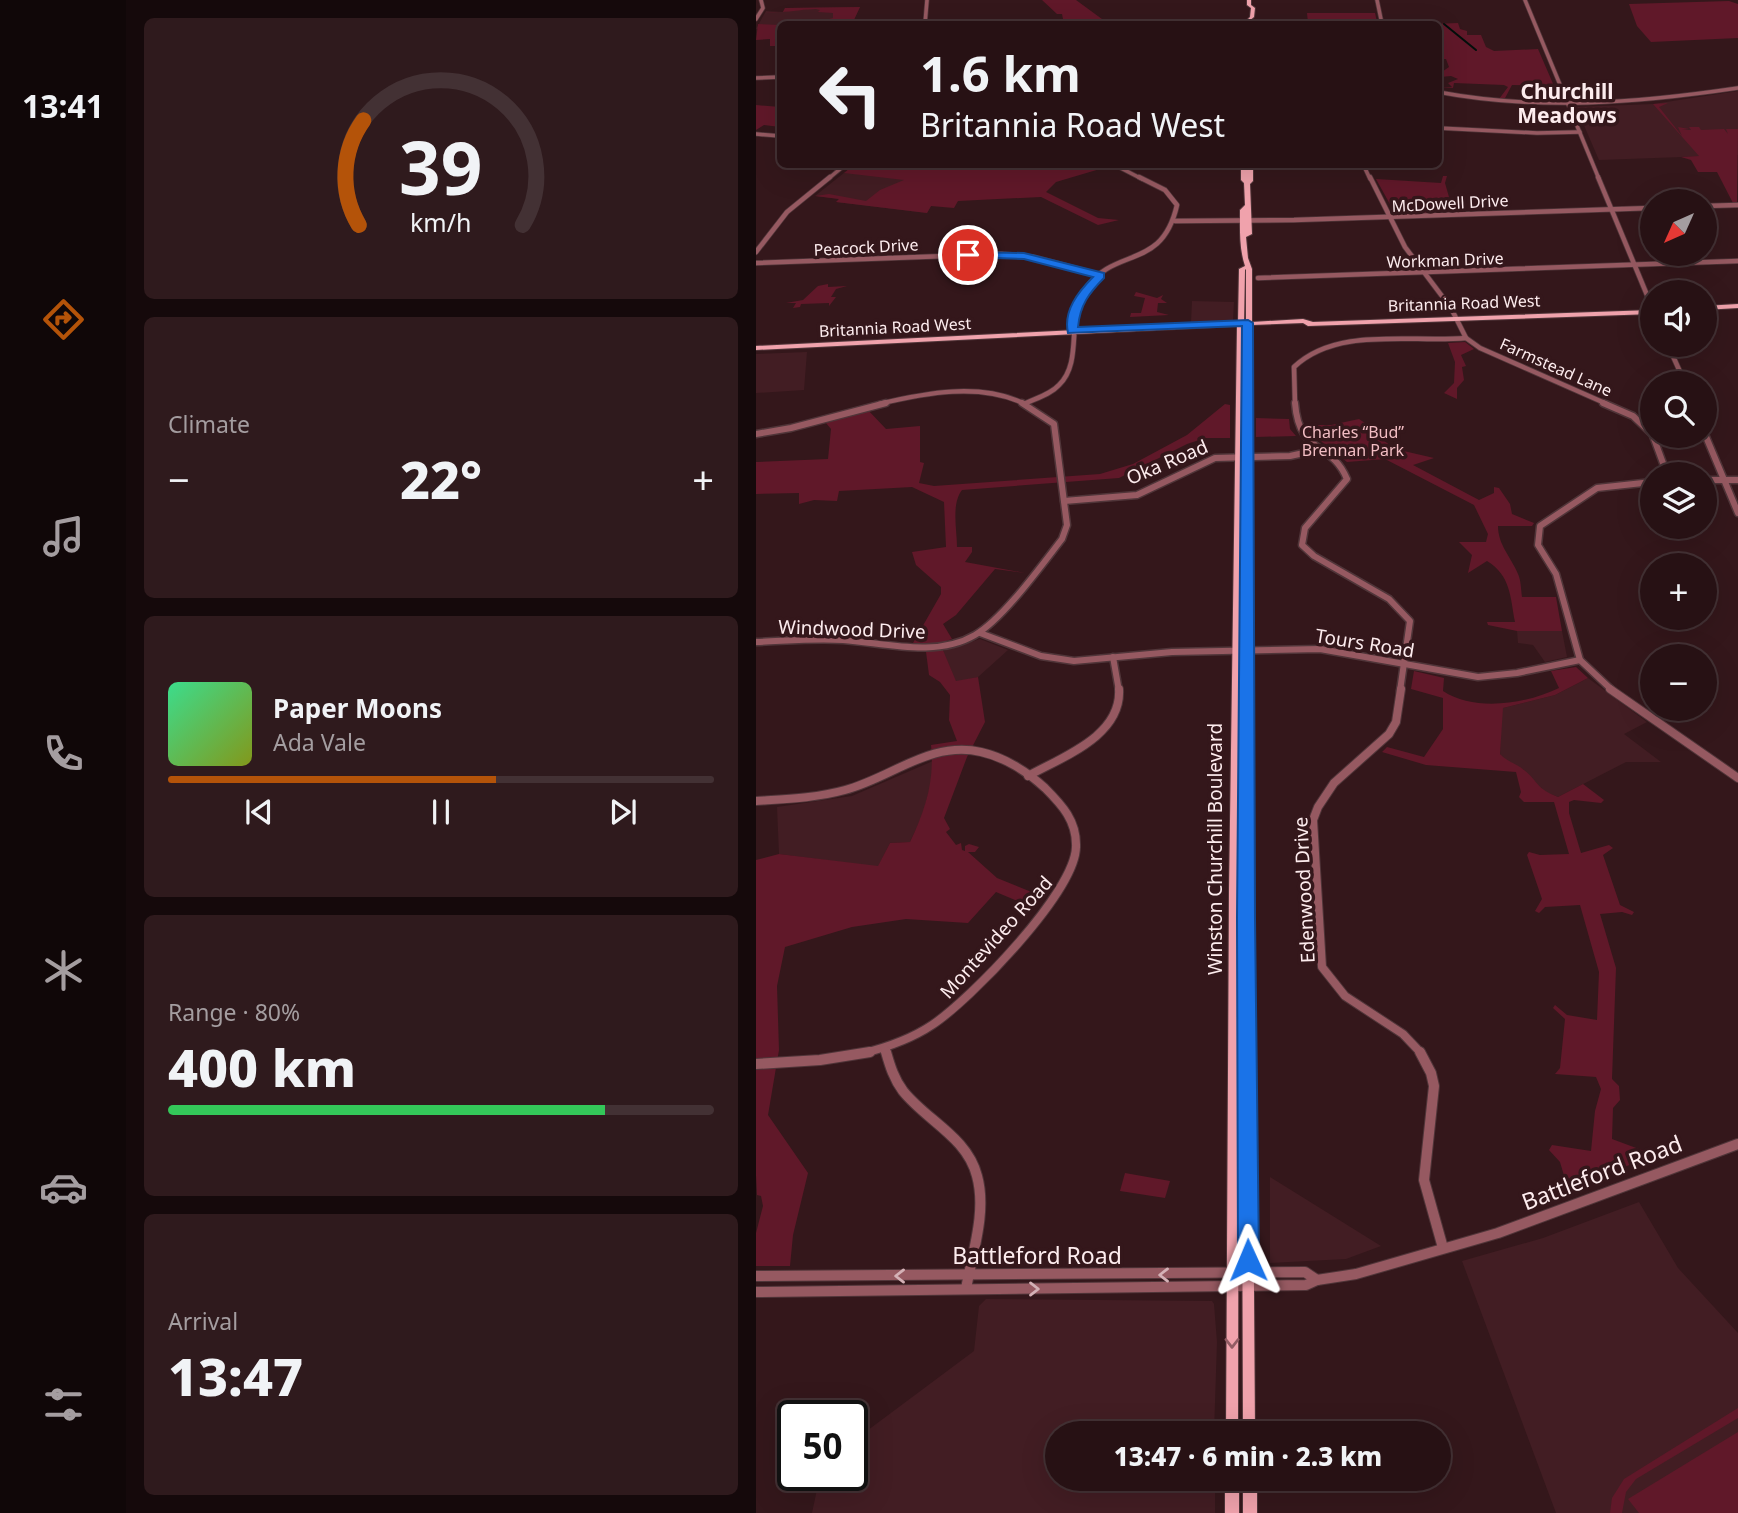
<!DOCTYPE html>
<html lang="en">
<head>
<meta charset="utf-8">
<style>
  body { margin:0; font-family:"Noto Sans",sans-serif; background:#2f1a1d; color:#f1f3f6; height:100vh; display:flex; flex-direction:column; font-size:26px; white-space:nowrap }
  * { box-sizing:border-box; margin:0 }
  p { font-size:23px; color:#a49da0 }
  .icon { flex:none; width:38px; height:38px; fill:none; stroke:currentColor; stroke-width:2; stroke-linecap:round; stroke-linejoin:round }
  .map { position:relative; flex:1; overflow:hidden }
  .side { display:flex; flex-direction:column; gap:18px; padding:18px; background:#15090b; width:630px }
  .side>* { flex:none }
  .guide { position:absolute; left:21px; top:21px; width:665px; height:147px; border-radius:10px; box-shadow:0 7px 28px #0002,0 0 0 2px #433134; background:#271114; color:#f1f3f6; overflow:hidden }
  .needle { width:46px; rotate:225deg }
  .fabs { position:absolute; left:884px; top:189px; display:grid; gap:14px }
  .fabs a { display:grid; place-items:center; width:77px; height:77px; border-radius:50%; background:#271114; box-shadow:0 7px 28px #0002,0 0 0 2px #433134; font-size:35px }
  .speed { position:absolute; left:21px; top:1400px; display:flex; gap:14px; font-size:35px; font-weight:700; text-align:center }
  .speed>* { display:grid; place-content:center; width:91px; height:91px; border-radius:50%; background:#271114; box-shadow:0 7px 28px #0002,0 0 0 2px #433134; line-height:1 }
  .speed .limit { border:4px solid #111; border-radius:10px; background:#fff; color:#111 }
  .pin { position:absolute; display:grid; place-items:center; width:60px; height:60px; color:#fff; margin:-30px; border:4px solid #fff; border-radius:50%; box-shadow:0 2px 7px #0007 }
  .me { position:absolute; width:77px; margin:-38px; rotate:359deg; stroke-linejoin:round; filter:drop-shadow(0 0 5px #0008) }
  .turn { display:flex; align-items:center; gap:24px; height:147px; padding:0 28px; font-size:32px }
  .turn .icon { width:91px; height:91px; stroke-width:2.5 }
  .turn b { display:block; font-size:49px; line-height:60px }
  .big { font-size:52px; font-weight:800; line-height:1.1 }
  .side .widget { flex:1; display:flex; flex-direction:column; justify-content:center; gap:10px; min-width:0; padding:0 24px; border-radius:10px; background:#2f1a1d }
  .side .dial { align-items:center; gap:0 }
  .dial svg { height:182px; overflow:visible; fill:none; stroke:#433134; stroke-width:7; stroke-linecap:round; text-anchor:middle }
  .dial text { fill:#f1f3f6; stroke:none }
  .song { display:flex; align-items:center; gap:21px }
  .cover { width:84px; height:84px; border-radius:10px; background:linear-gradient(135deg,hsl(150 70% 55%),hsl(70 70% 35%)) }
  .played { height:7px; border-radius:4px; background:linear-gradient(90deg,#b45309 60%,#433134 60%) }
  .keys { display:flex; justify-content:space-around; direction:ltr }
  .heat { display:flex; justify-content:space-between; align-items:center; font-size:38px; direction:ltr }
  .charge { height:10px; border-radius:5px; background:linear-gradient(90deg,#34c759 80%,#433134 0) }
  .trip { position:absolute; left:289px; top:1421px; width:406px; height:70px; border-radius:35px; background:#271114; box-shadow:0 7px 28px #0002,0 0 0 2px #433134; font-weight:800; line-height:70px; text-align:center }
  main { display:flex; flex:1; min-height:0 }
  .tab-bar { display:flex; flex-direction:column; width:126px; justify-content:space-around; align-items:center; background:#100708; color:#a49da0 }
  .tab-bar .icon { width:49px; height:49px }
  .tab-bar .active { color:#b45309 }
  .tab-bar b { font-size:32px; color:#f1f3f6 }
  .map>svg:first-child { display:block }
  .built { fill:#421d23 }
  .green { fill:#601829 }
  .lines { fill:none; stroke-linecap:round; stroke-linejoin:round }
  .stream { stroke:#020f0b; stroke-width:2 }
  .minor-far4-casing { stroke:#503539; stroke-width:5 }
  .minor-far3-casing { stroke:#503539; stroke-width:6 }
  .minor-far2-casing { stroke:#503539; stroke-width:9 }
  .minor-far1-casing { stroke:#503539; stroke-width:10 }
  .minor-casing { stroke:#503539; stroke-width:12 }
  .major-casing { stroke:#503539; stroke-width:2 }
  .minor-far4 { stroke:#965961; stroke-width:3.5 }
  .minor-far3 { stroke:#965961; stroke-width:4.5 }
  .minor-far2 { stroke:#965961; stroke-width:6 }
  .minor-far1 { stroke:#965961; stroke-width:8 }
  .minor { stroke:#965961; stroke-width:10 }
  .major { fill:#f0a2ac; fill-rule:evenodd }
  .oneway { stroke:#d4b1b6 }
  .oneway2 { stroke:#925c64 }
  .route { fill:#1a73e8; stroke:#114b97; stroke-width:2 }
  .labels { text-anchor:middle; stroke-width:7; stroke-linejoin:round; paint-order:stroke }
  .far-street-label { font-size:16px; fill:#fdecee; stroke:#34171b }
  .far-park-label { font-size:16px; fill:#f2bdc3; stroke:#34171b }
  .street-label { font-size:19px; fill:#fdecee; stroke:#34171b }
  .far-district-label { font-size:21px; font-weight:bold; fill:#fdecee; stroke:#34171b }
  .near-street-label { font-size:23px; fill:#fdecee; stroke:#34171b }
</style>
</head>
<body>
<main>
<nav class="tab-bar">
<b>13:41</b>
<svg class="icon active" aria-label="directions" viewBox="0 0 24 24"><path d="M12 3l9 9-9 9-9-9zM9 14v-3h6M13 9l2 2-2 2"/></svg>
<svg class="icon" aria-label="music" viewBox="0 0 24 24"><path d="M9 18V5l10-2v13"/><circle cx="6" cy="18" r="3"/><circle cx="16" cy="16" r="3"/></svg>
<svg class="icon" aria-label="phone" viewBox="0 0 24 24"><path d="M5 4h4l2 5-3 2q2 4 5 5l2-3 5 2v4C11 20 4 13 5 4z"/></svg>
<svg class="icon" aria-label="climate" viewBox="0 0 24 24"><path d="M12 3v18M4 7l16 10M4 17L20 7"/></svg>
<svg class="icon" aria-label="car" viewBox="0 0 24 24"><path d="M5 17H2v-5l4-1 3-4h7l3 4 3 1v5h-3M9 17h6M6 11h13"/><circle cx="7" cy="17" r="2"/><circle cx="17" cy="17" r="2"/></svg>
<svg class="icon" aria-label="filters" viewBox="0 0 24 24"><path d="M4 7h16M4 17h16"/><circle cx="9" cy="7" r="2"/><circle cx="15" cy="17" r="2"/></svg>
</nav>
<section class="side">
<div class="widget dial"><svg viewBox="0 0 100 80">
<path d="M14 69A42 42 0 1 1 86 69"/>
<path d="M14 69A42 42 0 0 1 16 23" stroke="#b45309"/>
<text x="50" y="56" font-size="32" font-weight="700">39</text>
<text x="50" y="72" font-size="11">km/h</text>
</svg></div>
<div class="widget"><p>Climate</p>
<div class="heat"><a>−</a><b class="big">22°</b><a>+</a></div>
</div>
<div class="widget">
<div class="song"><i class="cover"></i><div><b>Paper Moons</b><p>Ada Vale</p></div></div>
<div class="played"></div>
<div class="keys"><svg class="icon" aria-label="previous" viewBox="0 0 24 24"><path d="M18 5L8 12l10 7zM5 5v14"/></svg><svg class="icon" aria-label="pause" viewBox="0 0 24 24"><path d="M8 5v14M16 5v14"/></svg><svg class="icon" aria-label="next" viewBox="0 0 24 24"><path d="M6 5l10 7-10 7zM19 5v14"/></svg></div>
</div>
<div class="widget"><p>Range · 80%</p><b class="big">400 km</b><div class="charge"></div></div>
<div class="widget"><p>Arrival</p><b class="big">13:47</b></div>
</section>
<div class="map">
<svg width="982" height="1513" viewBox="0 0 982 1513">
  <rect width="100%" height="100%" fill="#34171b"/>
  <!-- built -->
  <g class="built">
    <path d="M104 7 96 24H24V29H0L10 11 27 12 29 8Z"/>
    <path d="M982 91V155L843 160 820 107 897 104Z"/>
    <path d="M98 165H199L171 213 80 202 83 199 59 196Z"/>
    <path d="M436 301 478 302 477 320 435 322Z"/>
    <path d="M51 352 48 390 0 393V354Z"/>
    <path d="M761 631H806L811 657 789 662 777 645 762 643Z"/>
    <path d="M224 639 252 650 222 677 200 682 187 651Z"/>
    <path d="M832 678 891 722 868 734 905 762H870L802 797 784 790 768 770 750 761 744 754 745 711 747 708 799 695Z"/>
    <path d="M177 761V775L167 814 154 842 134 843 122 867 23 854 21 807 96 796Z"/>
    <path d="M514 1177 625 1246 590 1259 514 1263Z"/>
    <path d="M883 1202 922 1268 982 1333V1513H800L706 1261 787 1238Z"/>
    <path d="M230 1299 456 1301 458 1304 461 1342 458 1433H301V1479H459V1513H56L64 1475H96V1442L218 1351 223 1306Z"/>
  </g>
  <!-- green -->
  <g class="green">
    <path d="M286 0H320L350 22 412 19 411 24H201L307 19 306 14H301Z"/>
    <path d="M973 1 982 4V38L895 42 881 26 873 4Z"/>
    <path d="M104 7 96 24H52L77 18V13L62 12 64 10 60 9C38 10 32 13 9 12H27L29 8Z"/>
    <path d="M551 13H619L621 22 552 23Z"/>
    <path d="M702 23 704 29 711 31V35H725L730 47 738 51 782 49 798 86 756 85 748 100 743 99 752 87 748 85 698 83 697 88 685 87H696L692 83 702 79 695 76 684 77 687 75 683 74 693 67 690 59H685L687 64 683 65 682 24H678Z"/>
    <path d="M2 24 24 25V52L20 53 21 46H14V39L0 40Z"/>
    <path d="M912 103 903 107 926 136 922 127 933 129 926 130H935L933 127H943L945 130 968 129 972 134 970 129H982L981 202 977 203 961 172H942L935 160 925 157 943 156 897 104Z"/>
    <path d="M0 105 24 107V127L8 125 0 130Z"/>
    <path d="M98 165H350L354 166 300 182 290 192 342 218 363 220 342 225 285 197 202 201 198 208 175 206 171 213 80 202 83 199 59 196 73 194 110 201 124 190 148 180 88 173Z"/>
    <path d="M687 176H691L689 183 697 211 640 215 620 179 685 183Z"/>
    <path d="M72 284V287L91 286 80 289 75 297H80L73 306V303L45 304 44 307 37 308 40 303H30L47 300 62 286Z"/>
    <path d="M380 292 401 298 407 295 405 299 411 303H402L401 312 413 315 374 317 375 313H385L389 298 378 296Z"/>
    <path d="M709 342 718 349 705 355 710 366 706 367 708 380 701 388V399L688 393 698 383 699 362 692 343Z"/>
    <path d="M469 404 474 405V438H449L431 444 363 478 206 490C195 504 201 530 201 547H216V552L209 562 269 573 239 569 200 615 187 624 196 639 184 643 200 681 222 677 229 722 211 757 188 818 194 829 190 832 200 845 205 843 206 850 209 851V846L213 844 223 847 219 852H212L241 878 288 897 278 908 240 892 212 923 150 919 96 927 29 947 21 986 23 1050 12 1115 52 1173 37 1235 34 1266H0V1233L7 1206 5 1196 1 1195 0 1175V860L23 854 122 866 134 843 154 842C169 811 179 780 175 745L201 741 193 720 194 695 184 682 173 675 169 644 157 643 185 594V587L160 565 156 552 190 547 188 502 156 487 83 491 81 501 58 500 43 504V493L0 494V462L72 459 75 429 70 423 111 409 130 429 164 426V462L168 463 163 483 178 486 344 474 377 464 431 435Z"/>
    <path d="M500 418 533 419 534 429 540 436 500 437Z"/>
    <path d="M603 419 621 431 623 437 639 449 678 458 657 465 723 500 738 493V487L743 488 754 504 756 514 778 523 776 526H742C742 545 755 557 762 574 765 580 765 590 766 597H800L806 631H761L732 625 731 622H759C754 596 755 576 731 561L712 573 716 555 703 542H730L732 534 718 505 629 459 591 462 551 430 548 425H575Z"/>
    <path d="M820 667 832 678 799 695 747 708 744 754C751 762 760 763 768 770 784 783 779 788 802 797L827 784 848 800 845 803 818 800 813 802V813L825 853 853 845 857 848 847 855 864 905 878 912 876 915 866 912 844 914 860 968 856 1079 863 1086 864 1100 857 1108 856 1139 899 1155 812 1189 804 1162 793 1150 796 1145 835 1151 839 1111 845 1089 840 1077 799 1074 804 1068 809 1019 797 1008 799 1005 811 1015 841 1020 843 972 824 905 789 907 783 913 779 911 786 899 771 855 773 852 784 855 813 854 798 802H768L763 797 765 792 760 772 670 765 626 752 631 747 668 757 687 729V698L655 689 658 671 688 678 687 691C719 712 770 704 803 688L795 671Z"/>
    <path d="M369 1173 414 1181 409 1198 364 1191Z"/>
    <path d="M982 1408V1418L880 1479 870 1492 866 1513H854L856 1498 868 1479Z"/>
    <path d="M982 1432V1513H883L872 1499Z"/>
  </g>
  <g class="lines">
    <!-- stream -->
    <path class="stream" d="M688 24 720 50"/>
    <!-- minor-far4 casing -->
    <g class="minor-far4-casing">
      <g id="minor-far4">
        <path d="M621 0 626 24"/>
        <path d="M769 0 843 179"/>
        <path d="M0 19 7 8 5 0"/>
        <path d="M169 24 171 0"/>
        <path d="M0 78 24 77"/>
        <path d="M682 92C783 111 881 103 982 88"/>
        <path d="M682 128 781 133 824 132"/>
        <path d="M0 134 24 136"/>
        <path d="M357 164 386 179"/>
        <path d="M607 164 614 179"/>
        <path d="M72 179 90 164"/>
      </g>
    </g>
    <!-- minor-far3 casing -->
    <g class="minor-far3-casing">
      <g id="minor-far3">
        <path d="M614 177 649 247 695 308 710 338 724 348 851 404"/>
        <path d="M842 177 896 307"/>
        <path d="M948 206 982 205"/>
        <path d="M419 221 538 220 896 208"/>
        <path d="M0 252 31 212 74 177"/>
        <path d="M0 263 245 254 277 257 344 275"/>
        <path d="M502 278 982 261"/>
        <path d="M912 345 929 383"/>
        <path d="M270 403C281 398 295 394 303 385 328 361 309 316 330 288 360 246 406 271 421 205L409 190 383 177"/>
        <path d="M123 404C169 393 224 382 269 404"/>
        <path d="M539 404 538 367C581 326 655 343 710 338"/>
      </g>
    </g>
    <!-- minor-far2 casing -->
    <g class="minor-far2-casing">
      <g id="minor-far2">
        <path d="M539 403C543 456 575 440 591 479L549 528 546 545 558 556 633 599 654 621 644 691"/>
        <path d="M847 403 877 416 896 434"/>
        <path d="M948 432 982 513"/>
        <path d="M0 434 35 428 130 403"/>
        <path d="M897 436 911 474"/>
        <path d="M948 480H982"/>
        <path d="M308 501 381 495 459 458 534 456 566 449"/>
        <path d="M224 633 285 656 318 661 416 652 564 649 722 677 761 673 824 660"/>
        <path d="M0 642C29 641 58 638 87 640 129 643 180 658 219 635 247 619 285 566 306 539L311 525 298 424 266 403"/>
        <path d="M357 657 363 691"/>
        <path d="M857 691 824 660 800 574 782 545 784 526 841 488 896 482"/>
      </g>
    </g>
    <!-- minor-far1 casing -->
    <g class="minor-far1-casing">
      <g id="minor-far1">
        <path d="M645 689 640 722 633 734 578 783 562 807 557 820 566 967 589 996 647 1034 665 1053"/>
        <path d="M854 689 982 778"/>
        <path d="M272 776C306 757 366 736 363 689"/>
        <path d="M0 801C30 799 60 798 89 790 135 778 175 740 225 752 248 757 272 772 289 788 306 805 321 821 320 847 319 892 214 1000 176 1025 155 1039 132 1047 108 1053"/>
        <path d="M129 1049 130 1053"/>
      </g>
    </g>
    <!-- minor casing -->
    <g class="minor-casing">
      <g id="minor">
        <path d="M130 1052C134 1066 138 1079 147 1091 171 1121 211 1137 221 1176 231 1212 216 1254 210 1289"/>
        <path d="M664 1052 675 1073 678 1086 668 1180 687 1248"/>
        <path d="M0 1064 64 1060 114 1052"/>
        <path d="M0 1276 549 1272 561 1280"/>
        <path d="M0 1292 550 1285 561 1280 600 1274 742 1233 982 1144"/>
      </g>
    </g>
    <!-- major casing -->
    <g class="major-casing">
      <g id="major">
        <path d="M491 0H495V5L499 8 498 17 493 21 491 20 494 17 495 8 491 5Z"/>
        <path d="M485 164H491V180V164H497V181L494 184 496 234 490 237 492 258 496 269V322L547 319 557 322 896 310V314L552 326 547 323 496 325 495 868 499 1433H487L485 868 490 326H488L483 892 482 1433H470L473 892 481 326 0 350V346L482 322 483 269 489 266C483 248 484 229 484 210L489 205 488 183 485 180ZM490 269V322H488L489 270Z"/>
        <path d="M982 304V308L948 310V306Z"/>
        <rect x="469" y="1479" width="14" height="34"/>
        <rect x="487" y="1479" width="14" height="34"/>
      </g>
    </g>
    <!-- minor-far4 -->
    <use href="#minor-far4" class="minor-far4"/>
    <!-- minor-far3 -->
    <use href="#minor-far3" class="minor-far3"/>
    <!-- minor-far2 -->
    <use href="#minor-far2" class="minor-far2"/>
    <!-- minor-far1 -->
    <use href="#minor-far1" class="minor-far1"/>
    <!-- minor -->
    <use href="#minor" class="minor"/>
    <!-- major -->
    <use href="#major" class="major"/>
  </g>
  <!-- one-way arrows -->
  <defs><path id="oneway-chevron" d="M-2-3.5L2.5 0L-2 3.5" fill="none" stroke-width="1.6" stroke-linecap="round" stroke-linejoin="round" transform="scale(1.75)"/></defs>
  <g class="oneway">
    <use href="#oneway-chevron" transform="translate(408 1275) rotate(180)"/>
    <use href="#oneway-chevron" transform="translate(144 1276) rotate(180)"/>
    <use href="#oneway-chevron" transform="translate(278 1289)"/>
  </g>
  <use class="oneway2" href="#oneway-chevron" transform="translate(476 1343) rotate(90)"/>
  <!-- route -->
  <path class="route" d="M212 252 268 253 348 273V278C333 293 324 305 322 327L492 320 497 323 499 918 503 1260 500 1267 492 1270 485 1267 482 1260 481 918 486 326 312 333C307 311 322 292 337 277L268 259 209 257 207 255Z"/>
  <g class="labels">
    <!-- far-street labels -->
    <g class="far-street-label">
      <text transform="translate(694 203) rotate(-3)" y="6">McDowell Drive</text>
      <text transform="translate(110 247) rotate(-3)" y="6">Peacock Drive</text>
      <text transform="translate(689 260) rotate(-2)" y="6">Workman Drive</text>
      <text transform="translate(708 303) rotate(-2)" y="6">Britannia Road West</text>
      <text transform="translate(139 327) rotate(-3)" y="6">Britannia Road West</text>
      <text transform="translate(800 367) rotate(24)" y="6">Farmstead Lane</text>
    </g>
    <!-- far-park labels -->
    <g class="far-park-label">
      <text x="597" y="438">Charles “Bud”<tspan x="597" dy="18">Brennan Park</tspan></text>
    </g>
    <!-- street labels -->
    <g class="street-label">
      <text transform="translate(411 462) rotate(-23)" y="7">Oka Road</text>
      <text transform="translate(96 629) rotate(2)" y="7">Windwood Drive</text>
      <text transform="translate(609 643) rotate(9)" y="7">Tours Road</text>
      <text transform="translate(459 849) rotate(-90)" y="7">Winston Churchill Boulevard</text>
      <text transform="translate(548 890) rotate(-93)" y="7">Edenwood Drive</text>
      <text transform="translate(240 937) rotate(-48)" y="7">Montevideo Road</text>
    </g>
    <!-- far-district labels -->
    <g class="far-district-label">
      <text x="811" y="99">Churchill<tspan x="811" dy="24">Meadows</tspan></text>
    </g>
    <!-- near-street labels -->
    <g class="near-street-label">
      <text transform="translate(846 1173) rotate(-21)" y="8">Battleford Road</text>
      <text x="281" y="1264">Battleford Road</text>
    </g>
  </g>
</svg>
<div class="fabs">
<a><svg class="needle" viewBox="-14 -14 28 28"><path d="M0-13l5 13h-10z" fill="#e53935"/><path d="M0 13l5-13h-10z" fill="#a49da0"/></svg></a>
<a><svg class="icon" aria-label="sound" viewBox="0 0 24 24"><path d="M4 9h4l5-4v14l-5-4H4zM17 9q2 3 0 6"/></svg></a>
<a><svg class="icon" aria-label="search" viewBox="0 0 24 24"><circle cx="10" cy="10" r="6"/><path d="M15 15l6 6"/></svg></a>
<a><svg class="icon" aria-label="layers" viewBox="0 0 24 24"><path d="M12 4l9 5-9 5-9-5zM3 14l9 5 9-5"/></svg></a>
<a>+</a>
<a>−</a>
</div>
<div class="speed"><div class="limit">50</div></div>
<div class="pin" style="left:212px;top:255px;background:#d93025"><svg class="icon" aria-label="arrive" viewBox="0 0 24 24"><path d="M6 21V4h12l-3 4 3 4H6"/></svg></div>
<svg class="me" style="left:492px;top:1260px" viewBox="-20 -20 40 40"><path d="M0-17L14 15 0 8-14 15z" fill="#1a73e8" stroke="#fff" stroke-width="4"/></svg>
<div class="trip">13:47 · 6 min · 2.3 km</div>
<div class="guide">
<div class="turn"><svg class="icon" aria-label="left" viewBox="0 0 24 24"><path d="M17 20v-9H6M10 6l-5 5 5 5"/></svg><div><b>1.6 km</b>Britannia Road West</div></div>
</div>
</div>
</main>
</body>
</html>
